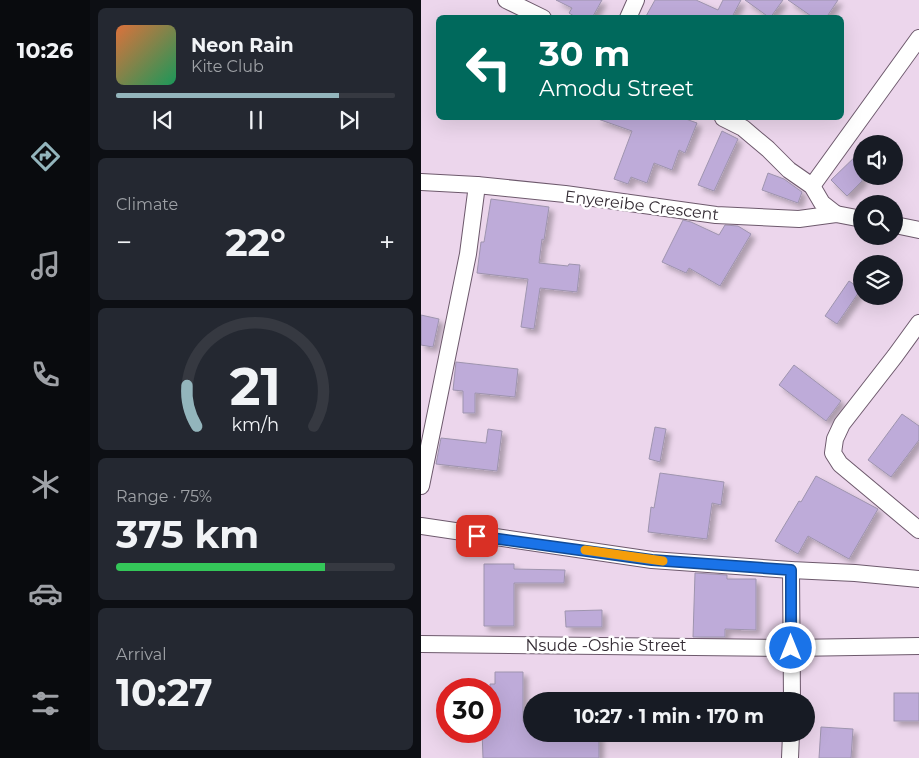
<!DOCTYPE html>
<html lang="en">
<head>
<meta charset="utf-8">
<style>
  body { margin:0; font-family:Montserrat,sans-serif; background:#242831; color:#f1f3f6; height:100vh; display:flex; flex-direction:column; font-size:19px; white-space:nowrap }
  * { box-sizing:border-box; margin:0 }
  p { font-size:16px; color:#9ea1a6 }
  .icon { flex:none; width:28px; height:28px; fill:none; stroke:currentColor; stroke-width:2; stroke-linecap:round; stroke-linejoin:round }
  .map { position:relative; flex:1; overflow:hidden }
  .side { display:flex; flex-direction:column; gap:8px; padding:8px; background:#0d0f14; width:331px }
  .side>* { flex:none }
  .guide { position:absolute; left:15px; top:15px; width:408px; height:105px; border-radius:8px; box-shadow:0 5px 20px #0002; background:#00695c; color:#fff; overflow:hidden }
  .controls { position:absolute; left:432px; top:135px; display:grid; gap:10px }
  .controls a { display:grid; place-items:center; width:50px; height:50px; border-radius:50%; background:#171b24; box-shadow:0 5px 20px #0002; font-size:25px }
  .speed { position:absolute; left:15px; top:678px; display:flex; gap:10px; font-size:25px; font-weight:700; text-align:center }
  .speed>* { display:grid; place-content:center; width:65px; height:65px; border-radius:50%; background:#171b24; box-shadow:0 5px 20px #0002; line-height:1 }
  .speed .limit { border:8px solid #d22; background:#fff; color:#111 }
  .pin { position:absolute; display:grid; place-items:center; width:42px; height:42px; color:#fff; margin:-21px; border-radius:10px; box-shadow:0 2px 8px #0006 }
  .me { position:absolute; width:55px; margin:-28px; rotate:0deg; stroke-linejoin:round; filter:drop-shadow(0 0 4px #0008) }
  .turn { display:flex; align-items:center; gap:18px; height:105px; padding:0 20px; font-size:22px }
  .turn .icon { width:65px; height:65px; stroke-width:2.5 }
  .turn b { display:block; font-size:35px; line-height:42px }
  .big { font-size:38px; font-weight:700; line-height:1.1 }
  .side .tile { flex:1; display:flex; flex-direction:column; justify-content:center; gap:8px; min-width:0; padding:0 18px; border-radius:8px; background:#242831 }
  .side .dial { align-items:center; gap:0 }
  .dial svg { height:130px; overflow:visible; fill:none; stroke:#363941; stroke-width:7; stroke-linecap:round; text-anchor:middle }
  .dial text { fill:#f1f3f6; stroke:none }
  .song { display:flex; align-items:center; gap:15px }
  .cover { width:60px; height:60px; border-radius:8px; background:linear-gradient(135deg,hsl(20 70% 55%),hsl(150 70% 35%)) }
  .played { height:5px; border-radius:2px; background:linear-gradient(90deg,#93b5bc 80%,#363941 80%) }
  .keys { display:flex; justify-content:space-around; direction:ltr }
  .heat { display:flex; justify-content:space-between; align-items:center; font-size:28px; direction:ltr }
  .charge { height:8px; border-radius:4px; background:linear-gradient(90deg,#34c759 75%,#363941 0) }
  .trip { position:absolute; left:102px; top:692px; width:292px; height:50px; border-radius:25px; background:#171b24; box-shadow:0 5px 20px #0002; font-weight:700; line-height:50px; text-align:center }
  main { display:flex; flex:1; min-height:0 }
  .tabs { display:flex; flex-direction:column; width:90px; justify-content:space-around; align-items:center; background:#090b0e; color:#9ea1a6 }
  .tabs .icon { width:35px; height:35px }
  .tabs .on { color:#93b5bc }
  .tabs b { font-size:22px; color:#f1f3f6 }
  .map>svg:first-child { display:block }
  .building { fill:#beabd9; stroke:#9e94ae; filter:url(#shadow) }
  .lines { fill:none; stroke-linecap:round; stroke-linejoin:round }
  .minor-casing { stroke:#6d596c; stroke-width:18 }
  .minor { stroke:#fff; stroke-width:16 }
  .route-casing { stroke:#114b97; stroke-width:12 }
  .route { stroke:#1a73e8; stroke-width:9 }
  .slow { stroke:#f59e0b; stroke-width:9 }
  .labels { text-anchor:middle; stroke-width:5; stroke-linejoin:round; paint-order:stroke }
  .street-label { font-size:16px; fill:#342c34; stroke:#fff }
</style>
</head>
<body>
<main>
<nav class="tabs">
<b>10:26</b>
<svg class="icon on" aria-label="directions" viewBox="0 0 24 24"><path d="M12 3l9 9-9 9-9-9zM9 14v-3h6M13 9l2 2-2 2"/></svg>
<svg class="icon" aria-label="music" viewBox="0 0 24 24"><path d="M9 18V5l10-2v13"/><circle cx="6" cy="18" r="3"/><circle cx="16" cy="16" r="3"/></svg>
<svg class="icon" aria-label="phone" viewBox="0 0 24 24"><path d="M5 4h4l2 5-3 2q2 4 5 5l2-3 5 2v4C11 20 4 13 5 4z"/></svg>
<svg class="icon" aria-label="climate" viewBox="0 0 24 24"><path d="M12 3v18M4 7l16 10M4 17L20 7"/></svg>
<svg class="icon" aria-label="car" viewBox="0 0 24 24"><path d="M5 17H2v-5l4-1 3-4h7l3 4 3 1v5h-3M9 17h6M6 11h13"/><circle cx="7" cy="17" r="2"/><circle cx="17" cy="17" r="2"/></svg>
<svg class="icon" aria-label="filters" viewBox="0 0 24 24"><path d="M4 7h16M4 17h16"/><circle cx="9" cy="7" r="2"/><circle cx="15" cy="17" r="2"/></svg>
</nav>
<section class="side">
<div class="tile">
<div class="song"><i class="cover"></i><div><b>Neon Rain</b><p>Kite Club</p></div></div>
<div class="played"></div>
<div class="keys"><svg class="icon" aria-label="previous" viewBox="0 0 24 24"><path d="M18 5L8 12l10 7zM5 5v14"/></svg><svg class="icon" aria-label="pause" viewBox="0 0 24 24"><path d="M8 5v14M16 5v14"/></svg><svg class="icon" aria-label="next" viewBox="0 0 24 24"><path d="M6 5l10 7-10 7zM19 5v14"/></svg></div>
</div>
<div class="tile"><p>Climate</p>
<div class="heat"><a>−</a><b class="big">22°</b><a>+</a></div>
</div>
<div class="tile dial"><svg viewBox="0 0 100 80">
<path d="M14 69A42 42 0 1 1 86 69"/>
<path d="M14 69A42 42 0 0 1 8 44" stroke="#93b5bc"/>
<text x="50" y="56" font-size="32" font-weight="700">21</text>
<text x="50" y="72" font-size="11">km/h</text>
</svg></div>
<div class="tile"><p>Range · 75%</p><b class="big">375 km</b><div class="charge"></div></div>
<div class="tile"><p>Arrival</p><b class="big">10:27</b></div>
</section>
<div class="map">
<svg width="498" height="758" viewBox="0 0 498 758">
  <defs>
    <filter id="shadow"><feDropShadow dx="4.5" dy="4.5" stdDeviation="2.5" flood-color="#0004"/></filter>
  </defs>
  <rect width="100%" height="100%" fill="#ecd6ec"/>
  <!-- building -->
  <g class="building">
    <path d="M135 0H181L171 18H156L148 13 151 8Z"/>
    <path d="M234 0H275L297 10 302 0H320L311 17 313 18H224Z"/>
    <path d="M324 0H362L349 18Z"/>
    <path d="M367 0H417L405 18H393Z"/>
    <path d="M177 118H262L276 123 264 153 258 150 251 170 233 163 226 183 210 177 207 184 193 179 211 131 177 119Z"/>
    <path d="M301 131 317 139 293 191 277 185Z"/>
    <path d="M441 150V181L426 196 410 180Z"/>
    <path d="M347 173 363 179 381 192 377 203 341 190Z"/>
    <path d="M70 199 128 207 123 240 121 239 118 263 147 266 148 264 159 265 156 292 119 288 113 329 100 327 107 279 56 273 60 242H63Z"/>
    <path d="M262 220 270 222 298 235 304 225 317 226 330 234 299 286 268 268 265 273 241 262Z"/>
    <path d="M428 281 440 289 416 324 404 316Z"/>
    <path d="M0 315 18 319 12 347 0 345Z"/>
    <path d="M35 362 97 369 94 397 54 393V413H42V391L32 390Z"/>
    <path d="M373 365 420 401 405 421 358 385Z"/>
    <path d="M481 414 498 426V440L470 477 447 460Z"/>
    <path d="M234 427 245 429 239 462 228 459Z"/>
    <path d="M67 429 81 431 76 471 15 464 20 438 65 443Z"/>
    <path d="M239 473 303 482 300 505 291 503 286 539 227 532 230 507 233 508Z"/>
    <path d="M395 476 457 509 428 559 387 536 377 554 354 541 378 501 380 502Z"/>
    <path d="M63 564H93V569L144 570 143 583H93V626H63Z"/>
    <path d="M274 573 306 575V579H335V630L304 629V637H272Z"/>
    <path d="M181 610V627H145L144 611Z"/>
    <path d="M74 672H102V721H111V734H178V758H62L61 731H69V684H74Z"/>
    <rect x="473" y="693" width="25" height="28"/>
    <path d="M400 727 432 729 430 758H398Z"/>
  </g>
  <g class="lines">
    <!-- minor casing -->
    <g class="minor-casing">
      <g id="minor">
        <path d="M85 0 122 18"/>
        <path d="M207 18 215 0"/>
        <path d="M302 118 322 128 347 149 368 170 391 186 401 203 415 214"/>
        <path d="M0 182 56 185 144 194 295 215 378 219 415 214 441 219"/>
        <path d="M391 186 498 38"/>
        <path d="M474 225 498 230"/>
        <path d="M498 323 474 356 421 424 414 439 412 453 419 464 498 530"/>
        <path d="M0 486 47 254 56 185"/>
        <path d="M0 526 231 560 370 570 434 573 498 579"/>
        <path d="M370 570 371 701"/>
        <path d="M0 644 370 648 498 646"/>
        <path d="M369 758 370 734"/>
      </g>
    </g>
    <!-- minor -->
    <use href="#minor" class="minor"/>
  </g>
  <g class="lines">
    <!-- route casing -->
    <g class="route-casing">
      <path id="route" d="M56 536 231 560 370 570V648"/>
    </g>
    <!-- route -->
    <use href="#route" class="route"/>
    <!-- slow -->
    <path class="slow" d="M164 550 242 561"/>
  </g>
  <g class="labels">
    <!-- street labels -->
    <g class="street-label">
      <text transform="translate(221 205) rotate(7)" y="6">Enyereibe Crescent</text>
      <text x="185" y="651">Nsude -Oshie Street</text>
    </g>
  </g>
</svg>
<div class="controls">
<a><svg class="icon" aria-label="sound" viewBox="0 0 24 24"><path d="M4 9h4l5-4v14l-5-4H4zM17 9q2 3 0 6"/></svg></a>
<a><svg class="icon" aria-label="search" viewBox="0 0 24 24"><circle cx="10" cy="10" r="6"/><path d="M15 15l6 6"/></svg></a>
<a><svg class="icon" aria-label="layers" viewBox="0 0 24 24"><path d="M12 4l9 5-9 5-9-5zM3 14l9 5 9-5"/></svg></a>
</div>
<div class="speed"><div class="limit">30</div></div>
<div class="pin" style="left:56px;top:536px;background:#d93025"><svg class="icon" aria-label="arrive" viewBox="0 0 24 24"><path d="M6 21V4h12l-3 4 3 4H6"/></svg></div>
<svg class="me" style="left:370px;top:648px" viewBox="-20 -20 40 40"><circle r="17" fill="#1a73e8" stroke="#fff" stroke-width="3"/><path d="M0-11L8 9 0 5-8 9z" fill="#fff"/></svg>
<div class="trip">10:27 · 1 min · 170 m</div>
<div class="guide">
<div class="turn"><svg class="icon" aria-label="left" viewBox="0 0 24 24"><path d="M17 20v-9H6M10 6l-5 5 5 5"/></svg><div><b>30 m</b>Amodu Street</div></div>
</div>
</div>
</main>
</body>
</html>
